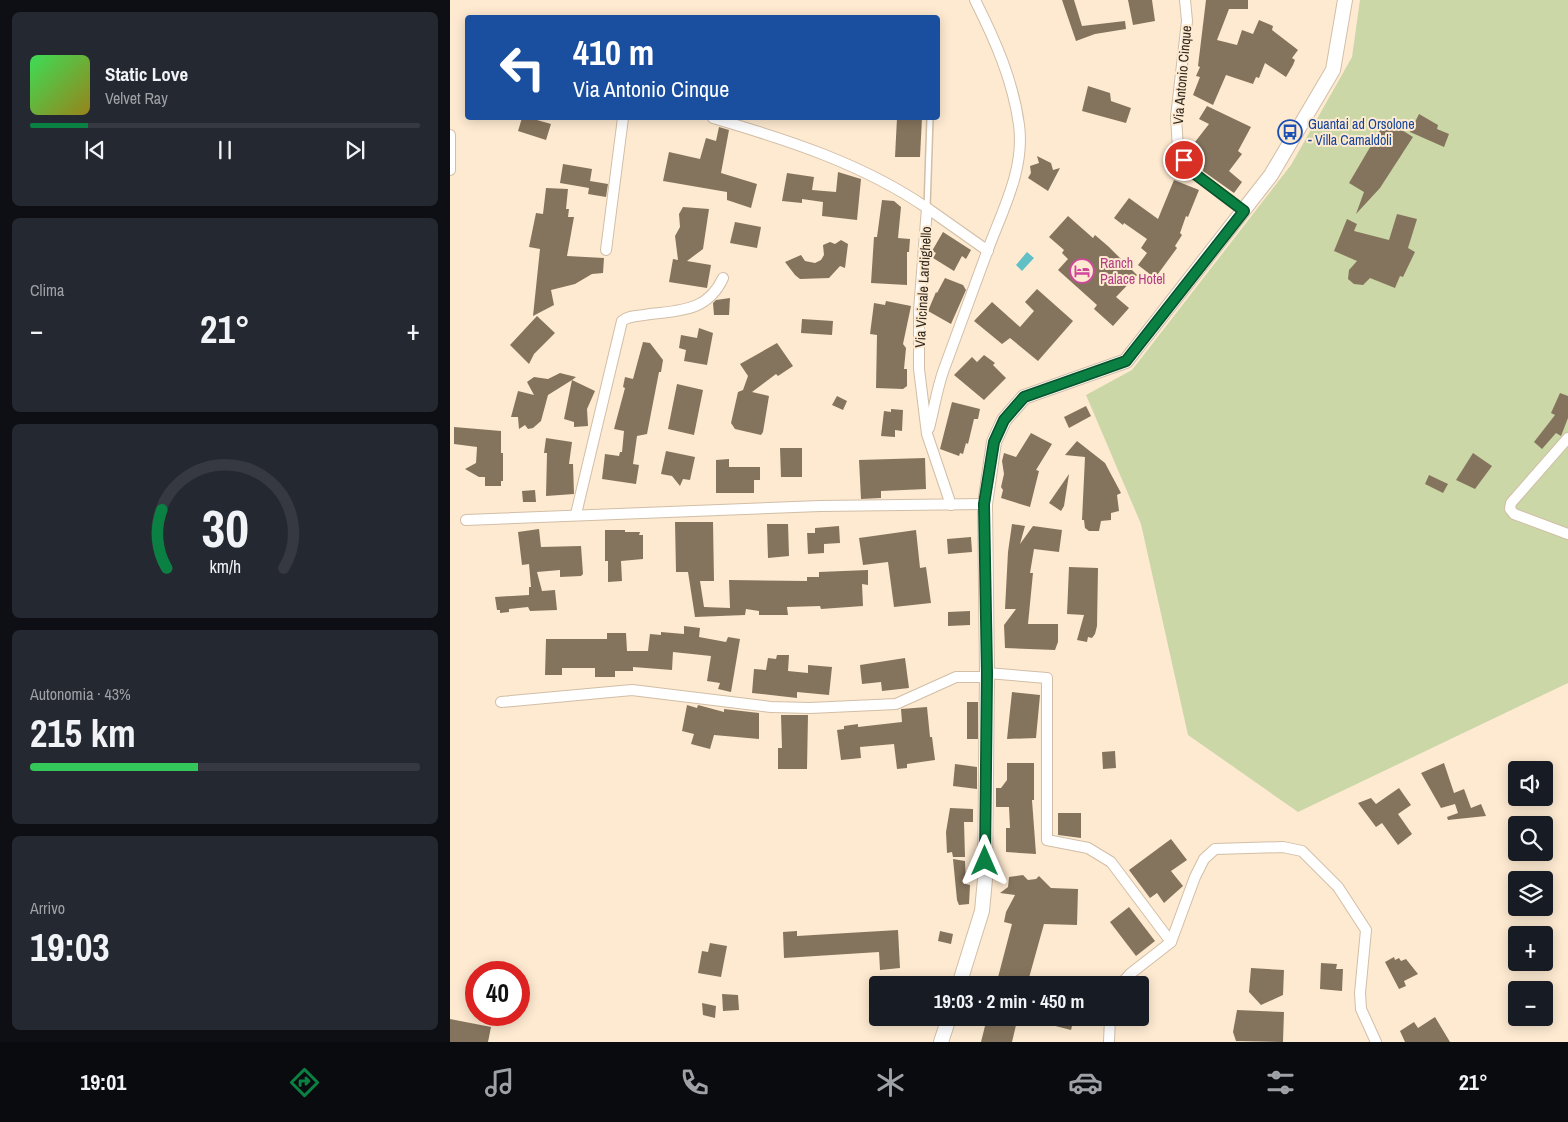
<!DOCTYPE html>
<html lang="it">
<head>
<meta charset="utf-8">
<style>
  body { margin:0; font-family:"Archivo Narrow",sans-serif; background:#242831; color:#f1f3f6; height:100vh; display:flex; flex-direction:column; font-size:19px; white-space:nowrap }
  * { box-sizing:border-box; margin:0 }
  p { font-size:16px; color:#9ea1a6 }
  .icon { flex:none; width:28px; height:28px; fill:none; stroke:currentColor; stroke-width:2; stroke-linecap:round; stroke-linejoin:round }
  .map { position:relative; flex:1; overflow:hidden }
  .sheet { display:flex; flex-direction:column; gap:12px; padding:12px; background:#0d0f14; width:450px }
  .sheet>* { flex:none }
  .guide { position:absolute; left:15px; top:15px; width:475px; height:105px; border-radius:5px; box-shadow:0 2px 12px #0003; background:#1a4fa0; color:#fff; overflow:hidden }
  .buttons { position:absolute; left:1058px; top:761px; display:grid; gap:10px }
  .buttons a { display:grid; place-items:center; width:45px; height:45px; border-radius:5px; background:#171b24; box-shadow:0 2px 12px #0003; font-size:25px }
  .speed { position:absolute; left:15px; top:961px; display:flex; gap:10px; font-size:25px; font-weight:700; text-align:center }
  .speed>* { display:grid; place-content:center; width:65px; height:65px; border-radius:50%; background:#171b24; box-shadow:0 2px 12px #0003; line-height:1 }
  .speed .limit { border:8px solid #d22; background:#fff; color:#111 }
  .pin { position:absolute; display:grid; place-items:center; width:42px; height:42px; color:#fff; margin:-21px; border:2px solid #fff; border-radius:50%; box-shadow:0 1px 5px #0007 }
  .me { position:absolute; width:55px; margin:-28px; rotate:0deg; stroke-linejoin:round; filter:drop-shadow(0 0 4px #0008) }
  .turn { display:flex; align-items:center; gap:18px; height:105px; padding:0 25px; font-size:22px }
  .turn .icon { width:65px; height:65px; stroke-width:2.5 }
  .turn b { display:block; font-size:35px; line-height:42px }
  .big { font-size:38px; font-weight:700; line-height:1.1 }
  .sheet .widget { flex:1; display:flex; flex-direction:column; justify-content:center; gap:8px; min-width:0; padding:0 18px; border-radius:8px; background:#242831 }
  .sheet .dial { align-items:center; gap:0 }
  .dial svg { height:130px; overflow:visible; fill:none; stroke:#363941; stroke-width:7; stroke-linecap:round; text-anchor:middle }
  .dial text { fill:#f1f3f6; stroke:none }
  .song { display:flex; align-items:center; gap:15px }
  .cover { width:60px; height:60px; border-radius:8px; background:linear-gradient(135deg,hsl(130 70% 55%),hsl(50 70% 35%)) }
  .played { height:5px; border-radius:2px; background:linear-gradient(90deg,#0b8043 15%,#363941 15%) }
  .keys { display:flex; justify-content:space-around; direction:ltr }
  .heat { display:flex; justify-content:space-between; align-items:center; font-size:28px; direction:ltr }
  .charge { height:8px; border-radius:4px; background:linear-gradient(90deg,#34c759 43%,#363941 0) }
  .trip { position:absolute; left:419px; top:976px; width:280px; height:50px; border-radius:5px; background:#171b24; box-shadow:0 2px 12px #0003; font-weight:700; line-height:50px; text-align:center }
  .tab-bar { display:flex; height:80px; justify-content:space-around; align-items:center; background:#090b0e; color:#9ea1a6 }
  .tab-bar .icon { width:35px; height:35px }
  .tab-bar .selected { color:#0b8043 }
  .tab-bar b { font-size:22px; color:#f1f3f6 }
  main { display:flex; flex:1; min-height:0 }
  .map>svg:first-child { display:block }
  .green { fill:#cbd7a7 }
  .water { fill:#61c0c6 }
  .building { fill:#85745d }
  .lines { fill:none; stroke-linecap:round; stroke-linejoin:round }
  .service-casing { stroke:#d1bea6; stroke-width:8 }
  .minor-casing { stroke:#d1bea6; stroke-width:12 }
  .tertiary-casing { stroke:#d1bea6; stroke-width:16 }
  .service { stroke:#fff; stroke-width:5 }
  .minor { stroke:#fff; stroke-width:10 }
  .tertiary { stroke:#fff; stroke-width:14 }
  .route-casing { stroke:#07532c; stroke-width:12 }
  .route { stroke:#0b8043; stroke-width:9 }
  .labels { text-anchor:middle; stroke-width:4; stroke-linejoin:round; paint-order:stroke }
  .street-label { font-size:14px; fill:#2f281f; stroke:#feead1 }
  .transit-label { font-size:14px; fill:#164399; stroke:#feead1; text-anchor:start }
  .hotel-label { font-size:14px; fill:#b23c85; stroke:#feead1; text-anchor:start }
</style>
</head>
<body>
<main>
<section class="sheet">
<div class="widget">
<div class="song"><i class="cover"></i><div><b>Static Love</b><p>Velvet Ray</p></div></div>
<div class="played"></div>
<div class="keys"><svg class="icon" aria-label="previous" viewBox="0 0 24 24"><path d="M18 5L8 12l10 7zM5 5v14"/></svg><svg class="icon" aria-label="pause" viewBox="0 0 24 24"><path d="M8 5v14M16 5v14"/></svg><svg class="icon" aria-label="next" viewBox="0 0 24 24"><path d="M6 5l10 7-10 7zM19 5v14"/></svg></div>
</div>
<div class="widget"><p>Clima</p>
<div class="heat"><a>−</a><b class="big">21°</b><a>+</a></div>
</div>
<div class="widget dial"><svg viewBox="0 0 100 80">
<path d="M14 69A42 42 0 1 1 86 69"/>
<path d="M14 69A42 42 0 0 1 11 33" stroke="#0b8043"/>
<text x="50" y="56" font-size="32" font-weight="700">30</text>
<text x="50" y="72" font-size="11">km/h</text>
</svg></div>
<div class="widget"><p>Autonomia · 43%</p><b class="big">215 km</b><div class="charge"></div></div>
<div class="widget"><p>Arrivo</p><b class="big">19:03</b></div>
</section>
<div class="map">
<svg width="1118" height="1042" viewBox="0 0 1118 1042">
  <rect width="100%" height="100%" fill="#feead1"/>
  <!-- green -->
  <path class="green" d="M910 0H1118V683L848 812 738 735 691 524 636 395 682 370 841 165 902 57Z"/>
  <!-- water -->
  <path class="water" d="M577 252 584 258 572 271 566 265Z"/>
  <!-- building -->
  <g class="building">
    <path d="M612 0H624L632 26 675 21 676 29 645 34 626 41Z"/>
    <path d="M678 0H702L705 21 683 25Z"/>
    <path d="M756 0H798V9H779L767 40 787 45 792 30 803 34 809 20 823 26 822 30 848 50 842 58 845 60 843 65 836 77 815 63 809 78 806 77 803 84 776 75 763 105 743 95 750 77 746 76 750 67 748 66Z"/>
    <path d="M638 86 660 93 661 101 681 108 676 123 632 111Z"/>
    <path d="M757 106 801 127 788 151 792 154 779 171 792 182 784 193 753 171 754 166 741 157 748 144 745 142 759 124 749 119Z"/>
    <path d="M969 114 988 125 987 129 999 134 994 147 960 132Z"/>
    <path d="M72 118H80L101 124 96 140 68 131Z"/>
    <path d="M447 118H472L470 157H445Z"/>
    <path d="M936 120 963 137 930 188 906 214 914 192 899 183Z"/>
    <path d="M269 127 279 130 271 173 307 184 301 208 277 200V192L213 181 219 152 250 159 256 138 266 141Z"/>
    <path d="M587 156 601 163 603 170 610 168 598 191 578 178 581 173 580 166 589 163Z"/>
    <path d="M113 164 142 169 140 181 158 184 156 197 138 194 139 188 110 183Z"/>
    <path d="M388 172 411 179 407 220 372 216 373 202 352 199V203L332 201 337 173 364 177 362 190 386 192Z"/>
    <path d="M724 180 749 190 738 217 736 216 730 233 732 235 725 246 727 248 705 278 688 265 697 253 691 248 697 239 674 223 673 225 664 218 679 198 708 219Z"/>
    <path d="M96 188 118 189 116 209H119L118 217H124L117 256 154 258 153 273 142 274 125 284 101 290 104 305 83 316 90 249 79 247 86 213 93 214Z"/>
    <path d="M432 200 444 201 451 207 448 238 460 239 459 252H457V285L421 283 424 237H427Z"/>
    <path d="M233 207 259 209 253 249 237 261 261 265 257 288 219 282 223 259 228 260 225 236 230 227 229 214Z"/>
    <path d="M947 214 967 219 958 248 965 252 953 277 950 276 945 288 920 278 913 285 904 284 898 279 899 270 907 261 884 251 897 219 907 224 904 231 939 240Z"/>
    <path d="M618 216 643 238 645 235 659 247 687 275 666 297 679 308 663 326 644 309 647 305 608 270 618 259 612 253 614 250 599 237Z"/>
    <path d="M285 222 311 227 307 248 280 243Z"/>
    <path d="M493 232 521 250 516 259 512 256 504 271 483 258 486 253 482 251Z"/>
    <path d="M391 240 398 244 395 268 390 266 379 278 350 279 345 275 335 262 351 255 355 261 365 263 371 260 374 255 373 245 380 242 385 244Z"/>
    <path d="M495 278 513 285 516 290 501 324 478 311 486 292 487 293Z"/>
    <path d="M587 289 623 321 588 361 560 338 552 344 524 321 542 302 570 327 584 311 575 302Z"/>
    <path d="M280 298 279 315H264L263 303 266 300Z"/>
    <path d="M436 301 461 306 453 344 456 348 454 369H457V386L453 389 426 388 427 335 420 334 424 303 435 305Z"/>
    <path d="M87 316 105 333 84 354 79 364 60 345Z"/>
    <path d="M352 319 383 321 382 335 351 333Z"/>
    <path d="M249 328 263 333 257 365 234 361 236 350 229 348 231 335 247 338Z"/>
    <path d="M193 342 200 343 213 360 211 372H209L197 434 187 436 183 464 189 465 186 484 152 479 155 454 169 456 170 452H172L174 431 164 429 175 388 173 387 175 377 183 379Z"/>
    <path d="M327 343 343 366 328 376 326 374 302 392 319 396 313 432 311 435 285 429 281 423 288 392 293 390 298 376 290 364Z"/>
    <path d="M534 355 545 363 543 365 556 378 534 400 504 375 522 357 527 362Z"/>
    <path d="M110 373 126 377 122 380 145 391 137 409 138 426 124 427V422L114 419 122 380 98 395 91 421 83 428 78 429 75 425 69 429 68 417H61L68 391 84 395 77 382 84 377 98 379Z"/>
    <path d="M227 384 253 390 244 435 218 429Z"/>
    <path d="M1110 393 1118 396V418L1111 436 1106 433 1092 449 1084 442 1105 415 1101 413Z"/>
    <path d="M387 396 397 401 393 410 382 405Z"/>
    <path d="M502 402 530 409 528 419H524L518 444 516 443 513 454 510 453 509 456 490 449Z"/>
    <path d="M636 406 641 416 619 428 614 417Z"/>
    <path d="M441 409 453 410 452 431 445 430V437L431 436 434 411 441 412Z"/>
    <path d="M4 427 51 431V453H53V481H51V486H35V477H29L15 469 26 463 27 447 4 444Z"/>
    <path d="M581 433 602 444 586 470 589 471 580 507 551 498 553 490 551 487 554 474 552 461 554 453 566 457Z"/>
    <path d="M96 438 122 442 119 464H123L124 494 96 496 97 453H94Z"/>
    <path d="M627 441 655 463 671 493 667 495 669 511 661 513V520L651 521 649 531H639L635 528 634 520H632L635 457 615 455Z"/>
    <path d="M330 448H352V477H331Z"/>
    <path d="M216 451 245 457 240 480 233 479 230 486 222 476 211 474Z"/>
    <path d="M1023 453 1042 466 1025 489 1006 480Z"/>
    <path d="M475 458 476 489 431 491V498L411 499 409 460Z"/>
    <path d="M279 459V467H310V480H304V493H266V460Z"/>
    <path d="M619 474 614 506 611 511 599 503Z"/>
    <path d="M979 475 998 484 993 493 975 484Z"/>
    <path d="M85 490 86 502H73L72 491Z"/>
    <path d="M225 522H263L264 581H250L254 607 280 608 279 580 357 581V577H369V572L418 570V585L412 584 413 606 371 609 370 606 337 607 338 615H309V611L296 609 295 615 245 617 238 572H226Z"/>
    <path d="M317 524H338L339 556 318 558Z"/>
    <path d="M562 524 575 526 570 544 583 526 612 530 609 552 584 549 580 573H583L578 624H608V642L605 650 555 648 554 625 566 609H555L558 552Z"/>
    <path d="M389 526 390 543 374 544V553L358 554 357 533H365V528Z"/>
    <path d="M89 529 91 547 131 546 133 574 131 576 110 577V570L87 572 92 591 105 590 107 610 80 611 78 607 59 609V612L50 613V610H47L45 597 79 595V587H81L79 564 72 565 68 532Z"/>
    <path d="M155 530H175V532H190L189 535H193V559L171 561 172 581 158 582V561H155Z"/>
    <path d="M466 530 470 568 476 567 481 603 444 607 438 562 413 565 409 538Z"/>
    <path d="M521 537 522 552 498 554 497 539Z"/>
    <path d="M619 567 648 568 647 626 645 634 642 638 638 637 637 642 627 640 634 615 617 614Z"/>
    <path d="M520 611V625L498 626V612Z"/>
    <path d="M234 626 250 628 249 637 276 642 278 637 290 639 281 692 268 689 270 683 257 681 261 656 223 652 222 670 183 667V671H165V677H145V668H112V675H95L96 639H157V633H176L177 651H198L200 634 211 635V632L234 634Z"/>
    <path d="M327 655H339L338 671 358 673V665L382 667 379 695 347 692V698L302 693 304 669 316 670 318 658 326 659Z"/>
    <path d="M455 658 459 688 432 691 431 682 412 684 410 665Z"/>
    <path d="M562 692 590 695 586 738 557 739Z"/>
    <rect x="517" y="702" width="11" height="37"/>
    <path d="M237 705 247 708 248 705 274 712V709L309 713V739L264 735 260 749 241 744 244 734 232 731Z"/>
    <path d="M477 707 480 737H482L485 760 457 764V768L447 769 444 744 410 747 411 758 391 760 387 730 394 729V726L408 724V727L452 722 451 709Z"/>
    <path d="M331 715H358L357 769H328V748H332Z"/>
    <path d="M665 751 666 768 653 769 652 752Z"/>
    <path d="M557 763H584V800H582L586 854 556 852V828H560L559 807H546V788H551L557 780Z"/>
    <path d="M994 763 1004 793 1014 789 1021 808 1031 804 1036 816 998 820 997 817 1008 813 1005 804 991 808 971 773Z"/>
    <path d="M505 764 527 767V789L503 786Z"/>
    <path d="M949 788 961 805 948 814 962 834 948 845 932 823 926 827 908 803 921 798 926 804Z"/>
    <path d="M500 808 523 809V822H514L515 857H503L502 852 497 853 496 832Z"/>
    <path d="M608 813H631V838L608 835Z"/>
    <path d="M721 839 737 860 721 871 733 886 714 903 707 893 700 898 679 870Z"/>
    <path d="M503 859 515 861 516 884 520 885 519 904 509 905 507 900Z"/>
    <path d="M573 875 578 880 586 879 589 876 601 888 628 889 627 925 594 924 577 985H546L562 924 554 922 556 912 565 895 550 893 558 887 559 877Z"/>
    <path d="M679 907 705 941 686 956 660 922Z"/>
    <path d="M448 930 450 968 430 970 429 952 334 958 333 932 347 931V936Z"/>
    <path d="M490 931 503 934 501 944 488 941Z"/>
    <path d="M260 943 277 946 271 977 248 973 252 951 258 952Z"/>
    <path d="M944 957 945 960 949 958 951 961 956 959 968 974 954 981 956 986 949 989 935 962Z"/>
    <path d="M871 963 887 964 886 969H893L892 991 870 989Z"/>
    <path d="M801 968 834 970 833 995 811 1005 799 992Z"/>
    <path d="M272 994 288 995 289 1010 273 1011Z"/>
    <path d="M252 1003 266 1006 265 1018 253 1015Z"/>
    <path d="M787 1010 834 1012 833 1042 786 1041 783 1032Z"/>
    <path d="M985 1017 1000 1042H955L950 1031 964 1022 968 1028Z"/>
    <path d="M537 1018 567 1021 562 1042H531Z"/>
    <path d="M586 1018H624L621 1030 586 1021Z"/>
    <path d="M0 1019 41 1027 38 1042H0Z"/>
  </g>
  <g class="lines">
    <!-- service casing -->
    <g class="service-casing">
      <path id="service" d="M477 208 480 118"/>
    </g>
    <!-- minor casing -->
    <g class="minor-casing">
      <g id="minor">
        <path d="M735 0 737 21 726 117 728 149 741 171 794 211"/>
        <path d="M263 118C338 140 413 164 477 208L469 311V369L477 434 501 505"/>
        <path d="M0 135V170"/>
        <path d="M477 208 538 251"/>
        <path d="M156 250 173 118"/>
        <path d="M479 428C484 409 487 388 494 369 508 330 523 291 537 252 552 211 575 170 569 125 563 80 545 40 525 0"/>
        <path d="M1118 438 1061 503 1060 509 1064 514 1118 534"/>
        <path d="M126 514 172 321C178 316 186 316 194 315 228 310 257 313 273 278"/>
        <path d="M16 520 370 506 535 504"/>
        <path d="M537 673 597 678V840L638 848 661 862 721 942"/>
        <path d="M51 702 182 690 321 707 360 708 446 704 506 677H536"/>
        <path d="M670 985 680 974 721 942 745 877 754 859 765 849 833 847 852 851 888 887 916 930 910 993 911 1009 926 1042"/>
        <path d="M659 1042 660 1018"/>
      </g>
    </g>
    <!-- tertiary casing -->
    <g class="tertiary-casing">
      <g id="tertiary">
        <path d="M509 985 532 911 535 879 537 673 535 504 544 442 554 420 574 397 676 361 821 175 883 70 895 0"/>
        <path d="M491 1042 499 1018"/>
      </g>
    </g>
    <!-- service -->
    <use href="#service" class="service"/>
    <!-- minor -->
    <use href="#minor" class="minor"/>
    <!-- tertiary -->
    <use href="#tertiary" class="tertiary"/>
  </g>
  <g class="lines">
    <!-- route casing -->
    <g class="route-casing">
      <path id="route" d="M535 861 537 673 534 504 544 442 554 420 574 397 676 361 794 211 741 171 734 160"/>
    </g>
    <!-- route -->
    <use href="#route" class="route"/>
  </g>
  <!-- icons -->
  <defs>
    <g id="bus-ring" transform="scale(1.25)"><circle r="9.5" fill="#feead1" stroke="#1a4fb4" stroke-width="1.5"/><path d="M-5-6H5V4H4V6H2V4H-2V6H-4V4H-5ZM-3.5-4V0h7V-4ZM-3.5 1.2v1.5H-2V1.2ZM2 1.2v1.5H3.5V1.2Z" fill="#1a4fb4"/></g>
    <g id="hotel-ring" transform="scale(1.25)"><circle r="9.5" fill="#feead1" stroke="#d1479c" stroke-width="1.5"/><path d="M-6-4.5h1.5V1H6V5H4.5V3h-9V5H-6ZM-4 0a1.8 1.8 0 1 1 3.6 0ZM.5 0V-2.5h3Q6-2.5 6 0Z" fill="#d1479c"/></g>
  </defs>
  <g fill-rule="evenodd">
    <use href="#bus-ring" x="840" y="132"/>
    <use href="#hotel-ring" x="632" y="271"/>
  </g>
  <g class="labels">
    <!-- street labels -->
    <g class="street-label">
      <text transform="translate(732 75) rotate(-85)" y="5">Via Antonio Cinque</text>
      <text transform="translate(473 287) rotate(-87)" y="5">Via Vicinale Lardighello</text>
    </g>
    <!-- transit labels -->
    <g class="transit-label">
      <text x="858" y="129">Guantai ad Orsolone<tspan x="858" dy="16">- Villa Camaldoli</tspan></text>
    </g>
    <!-- hotel labels -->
    <g class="hotel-label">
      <text x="650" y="268">Ranch<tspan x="650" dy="16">Palace Hotel</tspan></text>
    </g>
  </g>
</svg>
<div class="buttons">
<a><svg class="icon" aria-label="sound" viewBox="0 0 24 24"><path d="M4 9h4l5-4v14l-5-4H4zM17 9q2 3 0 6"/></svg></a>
<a><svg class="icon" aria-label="search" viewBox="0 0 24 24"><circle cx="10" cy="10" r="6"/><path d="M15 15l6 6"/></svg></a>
<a><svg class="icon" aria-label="layers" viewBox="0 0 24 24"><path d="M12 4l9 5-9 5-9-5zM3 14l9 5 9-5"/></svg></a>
<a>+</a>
<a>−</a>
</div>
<div class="speed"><div class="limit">40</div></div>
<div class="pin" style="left:734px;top:160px;background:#d93025"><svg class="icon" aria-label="arrive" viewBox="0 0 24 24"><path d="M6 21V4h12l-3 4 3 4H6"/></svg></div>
<svg class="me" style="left:535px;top:861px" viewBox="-20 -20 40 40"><path d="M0-17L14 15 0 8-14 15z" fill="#0b8043" stroke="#fff" stroke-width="4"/></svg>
<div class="trip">19:03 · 2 min · 450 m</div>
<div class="guide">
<div class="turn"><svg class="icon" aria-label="left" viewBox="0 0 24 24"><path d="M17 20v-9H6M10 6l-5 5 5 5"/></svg><div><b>410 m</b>Via Antonio Cinque</div></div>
</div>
</div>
</main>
<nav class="tab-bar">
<b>19:01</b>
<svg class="icon selected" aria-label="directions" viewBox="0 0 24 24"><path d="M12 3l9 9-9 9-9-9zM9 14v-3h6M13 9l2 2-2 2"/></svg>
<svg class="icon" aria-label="music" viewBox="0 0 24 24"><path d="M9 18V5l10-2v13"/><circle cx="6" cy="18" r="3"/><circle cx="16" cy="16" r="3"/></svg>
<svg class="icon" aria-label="phone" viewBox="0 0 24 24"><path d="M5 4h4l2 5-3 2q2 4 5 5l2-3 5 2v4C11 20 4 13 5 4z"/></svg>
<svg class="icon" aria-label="climate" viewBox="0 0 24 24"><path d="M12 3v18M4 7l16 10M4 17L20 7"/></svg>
<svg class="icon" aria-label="car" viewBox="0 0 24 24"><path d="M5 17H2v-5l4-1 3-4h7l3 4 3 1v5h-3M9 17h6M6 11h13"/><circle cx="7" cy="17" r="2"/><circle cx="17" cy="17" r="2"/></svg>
<svg class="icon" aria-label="filters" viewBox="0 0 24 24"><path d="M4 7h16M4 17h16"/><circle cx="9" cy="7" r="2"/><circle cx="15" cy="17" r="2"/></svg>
<b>21°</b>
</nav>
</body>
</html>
